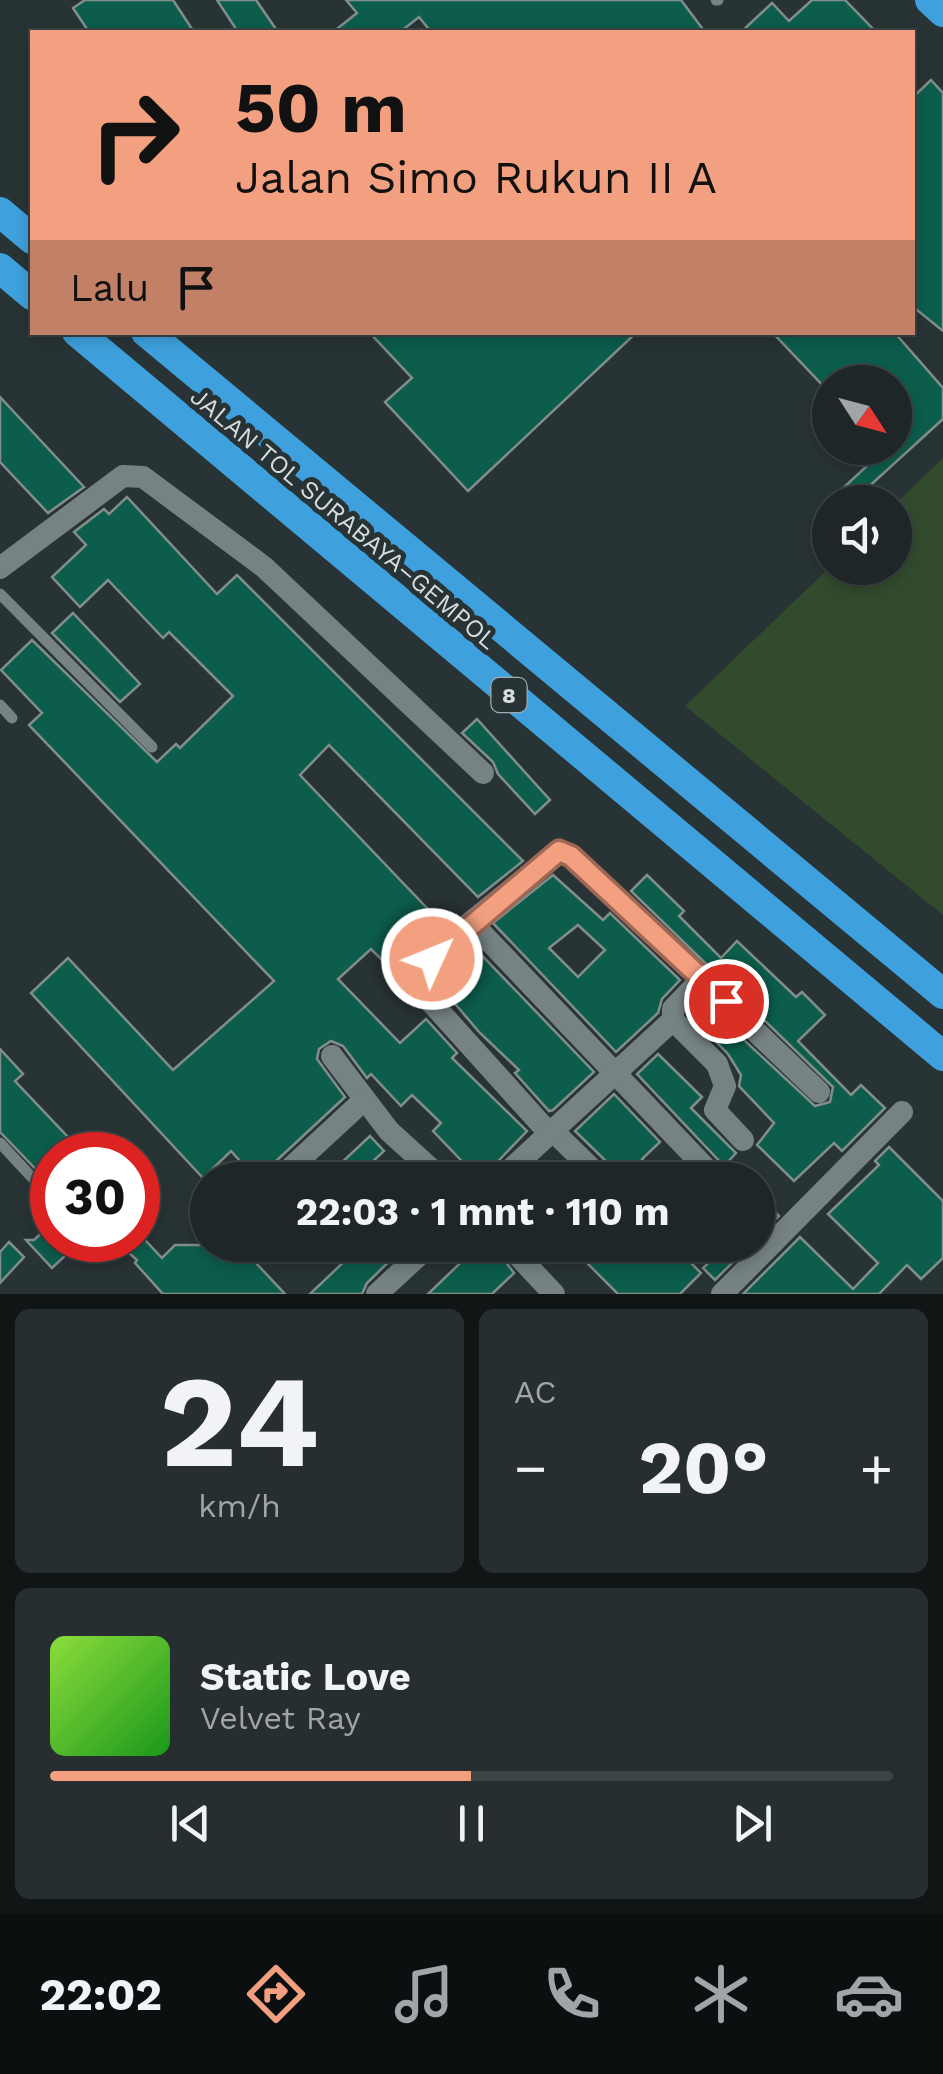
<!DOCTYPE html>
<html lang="id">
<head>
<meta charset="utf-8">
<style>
  body { margin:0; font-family:"Work Sans",sans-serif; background:#262e30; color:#f1f3f6; height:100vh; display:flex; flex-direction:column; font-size:38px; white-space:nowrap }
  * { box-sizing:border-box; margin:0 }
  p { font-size:32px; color:#a1a5a8 }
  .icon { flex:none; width:55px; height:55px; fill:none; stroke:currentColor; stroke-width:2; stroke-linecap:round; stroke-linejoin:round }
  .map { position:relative; height:1294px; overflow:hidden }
  .drawer { display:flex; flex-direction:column; gap:15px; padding:15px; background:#101516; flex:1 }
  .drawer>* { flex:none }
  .guide { position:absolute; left:30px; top:30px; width:885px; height:305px; border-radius:0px; box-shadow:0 5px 15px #0003,0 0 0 2px #3c4345; background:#f3a081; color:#111; overflow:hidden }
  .needle { width:65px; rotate:126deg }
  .controls { position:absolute; left:812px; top:365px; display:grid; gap:20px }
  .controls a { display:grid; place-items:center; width:100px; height:100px; border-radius:50%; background:#1e2628; box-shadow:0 5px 15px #0003,0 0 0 2px #3c4345; font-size:50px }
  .speed { position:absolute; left:30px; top:1132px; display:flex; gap:20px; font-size:50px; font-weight:700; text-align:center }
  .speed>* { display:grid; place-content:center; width:130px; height:130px; border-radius:50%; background:#1e2628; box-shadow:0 5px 15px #0003,0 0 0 2px #3c4345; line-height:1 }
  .speed .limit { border:15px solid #d22; background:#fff; color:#111 }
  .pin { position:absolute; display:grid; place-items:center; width:85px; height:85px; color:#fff; margin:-42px; border:5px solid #fff; border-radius:50%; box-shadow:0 2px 10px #0007 }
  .me { position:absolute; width:110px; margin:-55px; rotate:46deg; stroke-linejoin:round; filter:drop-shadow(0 0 8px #0008) }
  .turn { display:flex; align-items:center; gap:35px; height:210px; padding:0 40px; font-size:45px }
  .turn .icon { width:130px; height:130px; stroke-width:2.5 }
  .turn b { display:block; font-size:70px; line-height:85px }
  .then { display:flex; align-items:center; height:95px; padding:0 40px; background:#0003; gap:20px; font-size:38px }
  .big { font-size:75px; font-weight:700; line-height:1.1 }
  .drawer .card { flex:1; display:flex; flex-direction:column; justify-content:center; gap:15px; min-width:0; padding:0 35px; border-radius:15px; background:#262e30 }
  .drawer .dial { align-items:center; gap:0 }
  .dial b { font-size:130px; line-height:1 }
  .song { display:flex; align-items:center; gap:30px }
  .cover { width:120px; height:120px; border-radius:15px; background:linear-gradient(135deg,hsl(90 70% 55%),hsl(120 70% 35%)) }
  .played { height:10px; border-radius:5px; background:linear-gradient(90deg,#f3a081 50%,#3c4345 50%) }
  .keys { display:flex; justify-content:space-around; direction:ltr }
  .heat { display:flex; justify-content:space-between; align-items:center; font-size:55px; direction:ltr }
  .drawer .tiles { flex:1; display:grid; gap:15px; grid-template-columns:1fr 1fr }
  .card:last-child { grid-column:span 2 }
  .trip { position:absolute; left:190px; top:1162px; width:585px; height:100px; border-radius:50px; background:#1e2628; box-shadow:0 5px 15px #0003,0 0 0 2px #3c4345; font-weight:700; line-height:100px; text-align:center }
  .tabs { display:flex; height:160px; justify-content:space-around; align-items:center; background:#0c0f10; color:#a1a5a8 }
  .tabs .icon { width:70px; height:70px }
  .tabs .current { color:#f3a081 }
  .tabs b { font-size:45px; color:#f1f3f6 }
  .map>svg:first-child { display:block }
  .green { fill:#324b2d }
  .building { fill:#0c5d4c; stroke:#828e8a; stroke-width:2.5; fill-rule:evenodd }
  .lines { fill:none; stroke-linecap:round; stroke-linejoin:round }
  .lane { stroke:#768284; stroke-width:11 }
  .street { stroke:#768284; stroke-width:22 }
  .highway { stroke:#3ea1dd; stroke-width:30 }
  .route-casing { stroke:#9e6854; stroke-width:25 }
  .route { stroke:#f3a081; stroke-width:18 }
  .labels { text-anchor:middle; stroke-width:10; stroke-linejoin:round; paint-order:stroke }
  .shield { fill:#283335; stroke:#a2aaab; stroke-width:2.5 }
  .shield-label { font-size:22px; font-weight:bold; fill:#d6ddde }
  .street-label { font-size:25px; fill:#d6ddde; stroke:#283335 }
</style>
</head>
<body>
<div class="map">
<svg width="943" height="1294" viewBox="0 0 943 1294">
  <rect width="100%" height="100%" fill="#283335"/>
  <!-- green -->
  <path class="green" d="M943 458V915L685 706 830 567 895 568V504Z"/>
  <!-- building -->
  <g class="building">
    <path d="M85 0H173L194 32H89L73 8Z"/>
    <path d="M217 0H256L278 32H238Z"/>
    <path d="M346 0H681L705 32H431L419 17 400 32H333L357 13Z"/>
    <path d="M812 0H845L876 32H741L772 3 789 21Z"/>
    <path d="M931 80 943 93V331L912 306V98Z"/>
    <path d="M369 332H637L468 491 385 402 412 378Z"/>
    <path d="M772 332H894L943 388V419L852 502 841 490 886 448H895V382H830V393Z"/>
    <path d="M0 397 84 487 48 513 0 462Z"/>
    <path d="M127 497 217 594 237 575 523 861 478 897 329 745 300 775 445 927 398 976 371 949 338 979 400 1043 426 1019 457 1053 452 1058 527 1131 480 1180 433 1131 441 1123 412 1095 401 1106 371 1074 367 1078 343 1046 331 1041 319 1049 317 1059 345 1097 274 1163 271 1180H257L231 1151 203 1178 31 993 68 958 173 1070 274 981 29 725 42 713 1 670 32 640 157 762 176 744 180 748 233 696 169 632 163 638 108 580 80 607 52 577 86 545 74 532 104 509 109 514Z"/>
    <path d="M73 613 140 684 120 702 52 633Z"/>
    <path d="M477 719 550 800 535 814 498 774 493 762 462 733Z"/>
    <path d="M553 875 603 920 610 913 680 980 662 999 658 1013 616 1052 493 923ZM578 925 605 950 578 977 549 948Z"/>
    <path d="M647 875 684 911 679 916 721 958 737 941 796 997 802 992 825 1015 798 1041 851 1095 861 1085 885 1108 842 1151 834 1143 794 1181 757 1145 774 1123 739 1086 741 1075 728 1054 689 1014 702 1001 815 1106 830 1102 833 1087 631 891Z"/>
    <path d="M471 944 594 1072 553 1110 549 1111 515 1073 519 1070 479 1032 435 980Z"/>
    <path d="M0 1049 23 1074 15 1081 85 1155H52V1186L0 1132Z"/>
    <path d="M658 1054 702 1097 691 1108 736 1153 724 1166 637 1074Z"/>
    <path d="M614 1094 660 1142 642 1159 662 1180H615L610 1165 575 1131Z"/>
    <path d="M370 1136 384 1151 353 1180H323Z"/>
    <path d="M889 1147 943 1201V1258L921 1279 907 1265 879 1294H743L800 1237 853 1289 878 1263 828 1214 879 1165 875 1161Z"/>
    <path d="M758 1195 779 1216 765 1229 758 1221Z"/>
    <path d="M52 1223V1240H82L52 1268 26 1240H34Z"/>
    <path d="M114 1240H145L162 1258 175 1245H275L256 1263 285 1294H163L135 1263 137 1260Z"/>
    <path d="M9 1242 24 1257 0 1283V1252Z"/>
    <path d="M340 1245H406L367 1283 362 1294H310L350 1256Z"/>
    <path d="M479 1245H493L514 1273 492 1294H428Z"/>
    <path d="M597 1245H673L701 1273 680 1294H618L583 1259Z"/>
    <path d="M728 1245 739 1256 715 1280 703 1268Z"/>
  </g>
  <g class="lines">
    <!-- lane -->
    <g class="lane">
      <path d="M716 0H718"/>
      <path d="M0 594 152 747"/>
      <path d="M0 705 12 718"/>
      <path d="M0 1143 52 1199"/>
      <path d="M91 1240 103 1253"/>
    </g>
    <!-- street -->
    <g class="street">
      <path d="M0 568 123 476 143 477 264 567 483 773"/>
      <path d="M471 922 717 1180"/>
      <path d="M673 1020 717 1064 725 1086 715 1110 743 1140"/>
      <path d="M673 1020V1009L703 978"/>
      <path d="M332 1056 389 1131 443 1180"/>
      <path d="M552 1130 599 1176"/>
      <path d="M549 1133 412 981 471 922 559 851 571 855 819 1092"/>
      <path d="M284 1174 364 1100"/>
      <path d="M499 1180 673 1020"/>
      <path d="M508 1245 554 1294"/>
      <path d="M377 1294 430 1245"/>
      <path d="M722 1294 902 1112"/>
    </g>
    <!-- highway -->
    <g class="highway">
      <path d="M930 0 943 12"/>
      <path d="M0 212 32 239"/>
      <path d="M0 268 32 295"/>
      <path d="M77 332 943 1056"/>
      <path d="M146 332 943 994"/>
    </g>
  </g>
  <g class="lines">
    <!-- route casing -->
    <g class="route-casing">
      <path id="route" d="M432 959 559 851 571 856 726 1001"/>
    </g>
    <!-- route -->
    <use href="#route" class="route"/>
  </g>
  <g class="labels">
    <!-- shield labels -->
    <rect class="shield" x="491.5" y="678" width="35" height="34" rx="8"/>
    <g class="shield-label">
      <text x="509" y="703">8</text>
    </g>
    <!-- street labels -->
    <g class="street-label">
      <text transform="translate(344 518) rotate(40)" y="9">JALAN TOL SURABAYA–GEMPOL</text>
    </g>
  </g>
</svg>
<div class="controls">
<a><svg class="needle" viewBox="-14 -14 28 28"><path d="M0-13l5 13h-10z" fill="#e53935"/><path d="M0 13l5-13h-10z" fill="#a1a5a8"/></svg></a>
<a><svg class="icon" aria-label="sound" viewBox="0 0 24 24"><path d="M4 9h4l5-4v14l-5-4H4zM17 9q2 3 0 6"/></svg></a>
</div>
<div class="speed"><div class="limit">30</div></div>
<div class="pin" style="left:726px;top:1001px;background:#d93025"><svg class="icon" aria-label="arrive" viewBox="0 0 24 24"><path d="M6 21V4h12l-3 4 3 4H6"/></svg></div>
<svg class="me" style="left:432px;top:959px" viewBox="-20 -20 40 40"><circle r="17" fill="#f3a081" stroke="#fff" stroke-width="3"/><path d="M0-11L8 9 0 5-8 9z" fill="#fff"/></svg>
<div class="trip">22:03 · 1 mnt · 110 m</div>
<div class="guide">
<div class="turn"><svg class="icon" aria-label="right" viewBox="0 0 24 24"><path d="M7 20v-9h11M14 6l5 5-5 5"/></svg><div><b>50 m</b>Jalan Simo Rukun II A</div></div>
<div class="then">Lalu<svg class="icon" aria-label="arrive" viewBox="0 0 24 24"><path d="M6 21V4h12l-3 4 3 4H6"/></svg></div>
</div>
</div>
<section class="drawer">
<div class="tiles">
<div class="card dial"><b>24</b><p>km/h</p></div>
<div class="card"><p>AC</p>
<div class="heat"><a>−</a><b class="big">20°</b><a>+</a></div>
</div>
<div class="card">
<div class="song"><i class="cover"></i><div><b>Static Love</b><p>Velvet Ray</p></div></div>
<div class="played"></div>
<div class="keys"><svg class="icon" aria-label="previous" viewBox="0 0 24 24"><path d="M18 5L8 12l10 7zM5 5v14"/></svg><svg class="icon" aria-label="pause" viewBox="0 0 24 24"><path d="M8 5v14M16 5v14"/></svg><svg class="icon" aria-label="next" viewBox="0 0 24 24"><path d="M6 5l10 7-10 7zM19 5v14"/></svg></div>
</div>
</div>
</section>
<nav class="tabs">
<b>22:02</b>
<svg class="icon current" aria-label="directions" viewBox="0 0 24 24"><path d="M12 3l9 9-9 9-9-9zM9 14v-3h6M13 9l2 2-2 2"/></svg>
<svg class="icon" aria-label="music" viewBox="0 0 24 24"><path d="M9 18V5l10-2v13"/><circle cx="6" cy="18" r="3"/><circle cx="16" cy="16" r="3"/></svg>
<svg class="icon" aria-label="phone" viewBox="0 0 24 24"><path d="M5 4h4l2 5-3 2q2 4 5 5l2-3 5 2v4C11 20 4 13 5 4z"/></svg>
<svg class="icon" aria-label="climate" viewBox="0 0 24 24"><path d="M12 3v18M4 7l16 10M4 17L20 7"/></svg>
<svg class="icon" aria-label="car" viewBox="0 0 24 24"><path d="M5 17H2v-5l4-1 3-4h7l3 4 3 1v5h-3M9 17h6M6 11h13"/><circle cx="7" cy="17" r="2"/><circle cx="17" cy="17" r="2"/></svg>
</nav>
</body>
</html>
